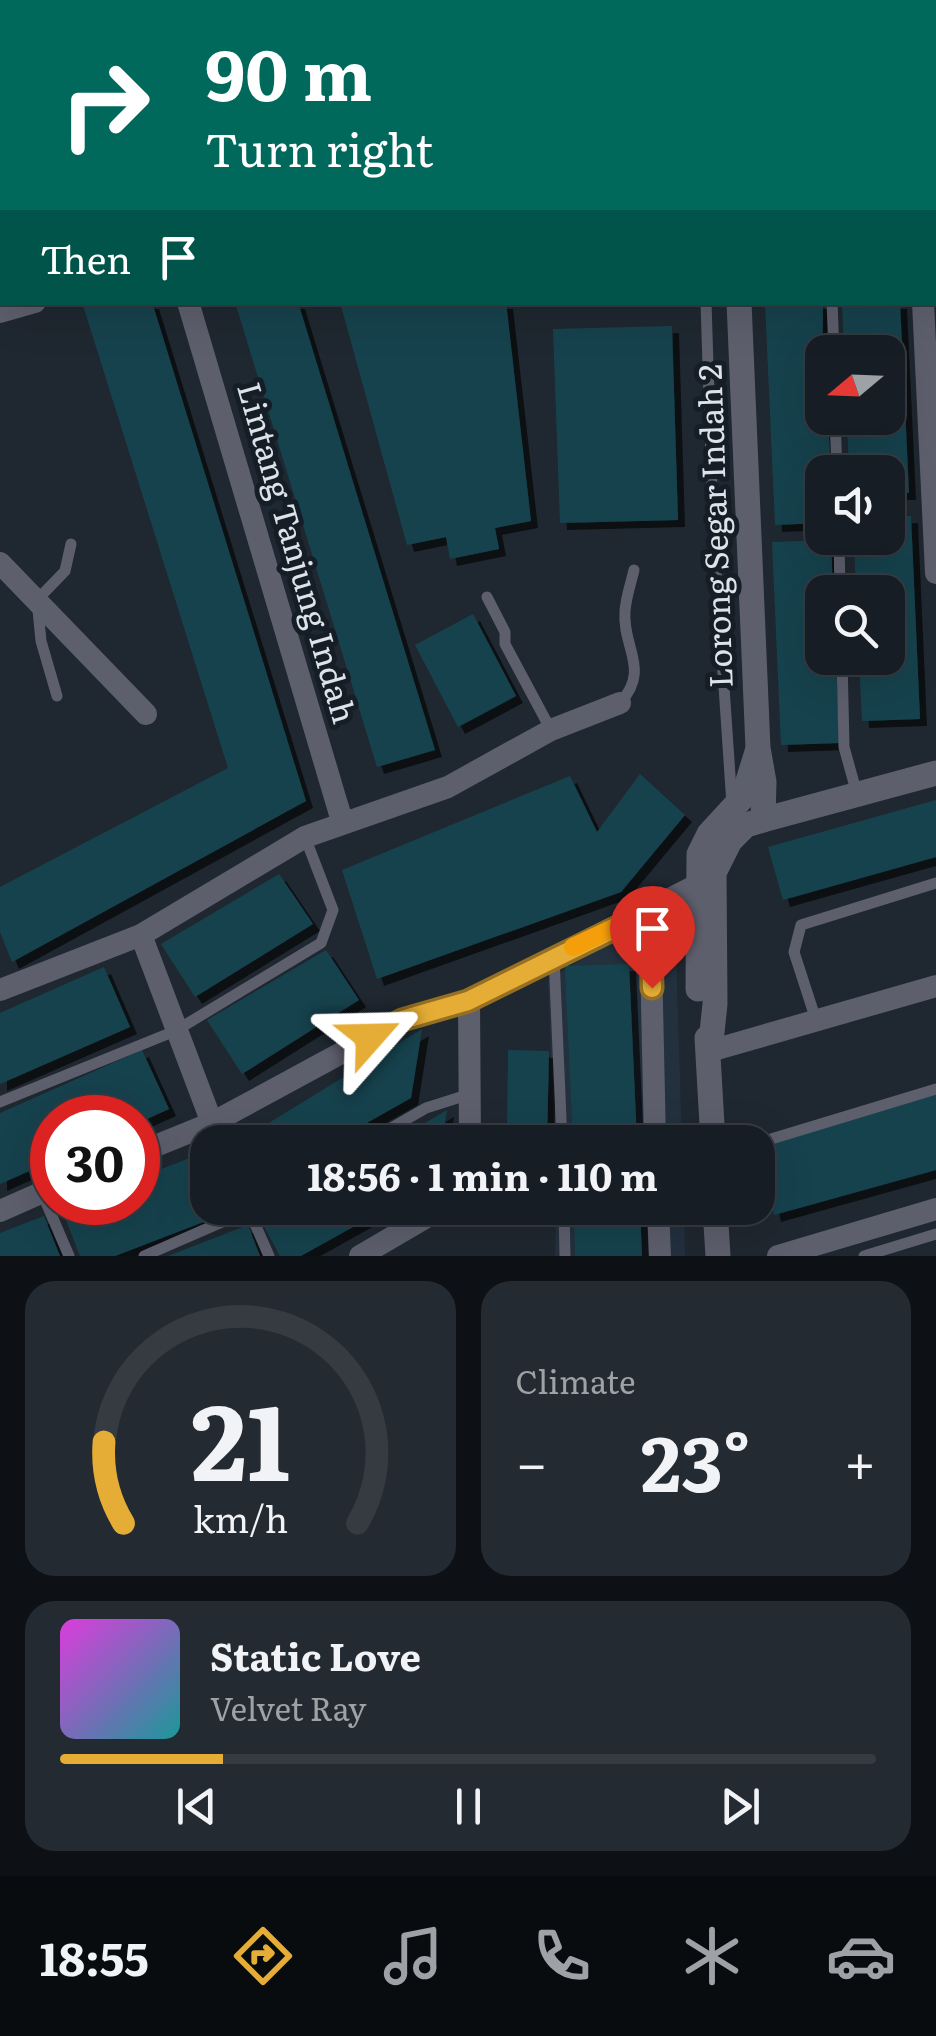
<!DOCTYPE html>
<html lang="en">
<head>
<meta charset="utf-8">
<style>
  body { margin:0; font-family:Literata,serif; background:#242a31; color:#f1f3f6; height:100vh; display:flex; flex-direction:column; font-size:38px; white-space:nowrap }
  * { box-sizing:border-box; margin:0 }
  p { font-size:32px; color:#9ea2a6 }
  .icon { flex:none; width:55px; height:55px; fill:none; stroke:currentColor; stroke-width:2; stroke-linecap:round; stroke-linejoin:round }
  .map { position:relative; height:1256px; overflow:hidden }
  .details { display:flex; flex-direction:column; gap:25px; padding:25px; background:#0d1014; flex:1 }
  .details>* { flex:none }
  .top-card { position:absolute; left:0px; top:0px; width:938px; height:305px; box-shadow:0 10px 40px #0002,0 0 0 2px #363b41; background:#00695c; color:#fff; overflow:hidden }
  .needle { width:65px; rotate:251deg }
  .buttons { position:absolute; left:805px; top:335px; display:grid; gap:20px }
  .buttons a { display:grid; place-items:center; width:100px; height:100px; border-radius:20px; background:#171d24; box-shadow:0 10px 40px #0002,0 0 0 2px #363b41; font-size:50px }
  .speed { position:absolute; left:30px; top:1095px; display:flex; gap:20px; font-size:50px; font-weight:700; text-align:center }
  .speed>* { display:grid; place-content:center; width:130px; height:130px; border-radius:50%; background:#171d24; box-shadow:0 10px 40px #0002,0 0 0 2px #363b41; line-height:1 }
  .speed .limit { border:15px solid #d22; background:#fff; color:#111 }
  .pin { position:absolute; display:grid; place-items:center; width:85px; height:85px; color:#fff; margin:-102px -42px; border-radius:50% 50% 50% 0; rotate:-45deg; box-shadow:0 0 10px #0007 }
  .pin .icon { rotate:45deg }
  .me { position:absolute; width:110px; margin:-55px; rotate:65deg; stroke-linejoin:round; filter:drop-shadow(0 0 8px #0008) }
  .turn { display:flex; align-items:center; gap:35px; height:210px; padding:0 40px; font-size:45px }
  .turn .icon { width:130px; height:130px; stroke-width:2.5 }
  .turn b { display:block; font-size:70px; line-height:85px }
  .then { display:flex; align-items:center; height:95px; padding:0 40px; background:#0003; gap:20px; font-size:38px }
  .big { font-size:75px; font-weight:700; line-height:1.1 }
  .details .tile { flex:1; display:flex; flex-direction:column; justify-content:center; gap:15px; min-width:0; padding:0 35px; border-radius:30px; background:#242a31 }
  .details .dial { align-items:center; gap:0 }
  .dial svg { height:260px; overflow:visible; fill:none; stroke:#363b41; stroke-width:7; stroke-linecap:round; text-anchor:middle }
  .dial text { fill:#f1f3f6; stroke:none }
  .song { display:flex; align-items:center; gap:30px }
  .cover { width:120px; height:120px; border-radius:15px; background:linear-gradient(135deg,hsl(300 70% 55%),hsl(180 70% 35%)) }
  .played { height:10px; border-radius:5px; background:linear-gradient(90deg,#e5ad35 20%,#363b41 20%) }
  .keys { display:flex; justify-content:space-around; direction:ltr }
  .heat { display:flex; justify-content:space-between; align-items:center; font-size:55px; direction:ltr }
  .details .tiles { flex:1; display:grid; gap:25px; grid-template-columns:1fr 1fr }
  .tile:last-child { grid-column:span 2 }
  .trip { position:absolute; left:190px; top:1125px; width:585px; height:100px; border-radius:30px; background:#171d24; box-shadow:0 10px 40px #0002,0 0 0 2px #363b41; font-weight:700; line-height:100px; text-align:center }
  .tabs { display:flex; height:160px; justify-content:space-around; align-items:center; background:#090c0e; color:#9ea2a6 }
  .tabs .icon { width:70px; height:70px }
  .tabs .selected { color:#e5ad35 }
  .tabs b { font-size:45px; color:#f1f3f6 }
  .map>svg:first-child { display:block }
  .built { fill:#23303e }
  .building { fill:#17434d; filter:url(#shadow) }
  .lines { fill:none; stroke-linecap:round; stroke-linejoin:round }
  .service { stroke:#5e5f6d; stroke-width:11 }
  .minor { stroke:#5e5f6d; stroke-width:22 }
  .tertiary { stroke:#5e5f6d; stroke-width:25 }
  .route-casing { stroke:#957022; stroke-width:25 }
  .route { stroke:#e5ad35; stroke-width:18 }
  .slow { stroke:#f59e0b; stroke-width:18 }
  .labels { text-anchor:middle; stroke-width:10; stroke-linejoin:round; paint-order:stroke }
  .street-label { font-size:32px; fill:#dde3e9; stroke:#151e26 }
</style>
</head>
<body>
<div class="map">
<svg width="936" height="1256" viewBox="0 0 936 1256">
  <defs>
    <filter id="shadow"><feDropShadow dx="7" dy="7" stdDeviation="0" flood-color="#0009"/></filter>
  </defs>
  <rect width="100%" height="100%" fill="#1f2730"/>
  <!-- built -->
  <g class="built">
    <path d="M675 919 682 1142H554L548 980 612 940Z"/>
    <path d="M556 1208H684L685 1256H555Z"/>
  </g>
  <!-- building -->
  <g class="building">
    <path d="M82 302H152L306 801 12 962 0 932V887L228 768Z"/>
    <path d="M235 302H298L435 750 377 767Z"/>
    <path d="M340 302H506L531 521 495 528 499 549 450 559 446 537 407 545Z"/>
    <path d="M765 302H823L822 418H828L831 472H822V523L775 525Z"/>
    <path d="M842 302H900L909 493H888V472H849L847 418H888V352H844Z"/>
    <path d="M672 326 678 520 560 523 553 329Z"/>
    <path d="M911 516 920 719 862 721 859 658H888V592H856L854 538H888V517Z"/>
    <path d="M831 540 833 592H822V658H836L839 743 781 745 772 542Z"/>
    <path d="M473 614 516 696 458 727 415 645Z"/>
    <path d="M640 774 685 815 621 892 377 979 342 870 570 776 597 832Z"/>
    <path d="M936 800V857L783 900 768 847Z"/>
    <path d="M279 874 313 924 195 997 161 944Z"/>
    <path d="M326 950 359 1000 242 1074 207 1020Z"/>
    <path d="M629 964 637 1142H573L565 966Z"/>
    <path d="M104 967 130 1027 0 1084V1013Z"/>
    <path d="M422 1029 411 1098 333 1142H238Z"/>
    <path d="M142 1050 169 1109 138 1123V1118H52V1161L0 1184V1113Z"/>
    <path d="M508 1050 549 1051 547 1142H507Z"/>
    <path d="M936 1094V1170L774 1215 758 1143Z"/>
    <path d="M447 1110 442 1142H393Z"/>
    <path d="M208 1151V1208H240L115 1256H80L61 1207 74 1202H138V1178Z"/>
    <path d="M283 1208H387L301 1256H280L261 1221Z"/>
    <path d="M574 1208H640L642 1256H575Z"/>
    <path d="M44 1216 60 1256H0V1233Z"/>
    <path d="M248 1225 260 1256H168Z"/>
  </g>
  <g class="lines">
    <!-- service -->
    <g class="service">
      <path d="M153 0 154 2"/>
      <path d="M196 0V2"/>
      <path d="M818 0V2"/>
      <path d="M935 278H936"/>
      <path d="M706 302 713 524 732 805"/>
      <path d="M832 302 834 352"/>
      <path d="M835 418 837 472"/>
      <path d="M839 538 840 592"/>
      <path d="M487 597 505 632V644L551 730"/>
      <path d="M842 658 844 747 857 794"/>
      <path d="M57 696 41 641 37 600 65 571 71 544"/>
      <path d="M620 703C651 669 622 648 625 611 626 597 631 583 634 570"/>
      <path d="M554 957 562 1142"/>
      <path d="M816 1020 794 952 801 925 936 883"/>
      <path d="M0 1102 175 1031 321 943 333 910 305 837"/>
      <path d="M212 1123 221 1142"/>
      <path d="M367 1142 426 1108 467 1095"/>
      <path d="M758 1143 936 1089"/>
      <path d="M42 1193 69 1256"/>
      <path d="M248 1208 269 1256"/>
      <path d="M564 1208 565 1256"/>
      <path d="M144 1256 254 1208"/>
      <path d="M864 1256 936 1234"/>
    </g>
    <!-- minor -->
    <g class="minor">
      <path d="M358 0 359 2"/>
      <path d="M909 0V2"/>
      <path d="M392 2 398 0"/>
      <path d="M188 302 342 821"/>
      <path d="M923 302 936 573"/>
      <path d="M0 312 35 302"/>
      <path d="M0 563 146 714"/>
      <path d="M650 911 655 1142"/>
      <path d="M141 935 212 1123"/>
      <path d="M0 990 141 935 305 837 448 787 551 730 620 703"/>
      <path d="M469 1001 470 1142"/>
      <path d="M710 1051 936 986"/>
      <path d="M138 1153 212 1123 402 1020 469 1001 695 886"/>
      <path d="M658 1208 660 1256"/>
      <path d="M0 1211 52 1188"/>
      <path d="M360 1256 442 1208"/>
      <path d="M778 1256 936 1209"/>
    </g>
    <!-- tertiary -->
    <g class="tertiary">
      <path d="M727 0V2"/>
      <path d="M247 2 254 0"/>
      <path d="M0 98 2 97"/>
      <path d="M763 820 936 773"/>
      <path d="M698 989 699 854 709 834 743 797 757 752"/>
      <path d="M707 1038 713 1142"/>
      <path d="M710 1051 715 1004 714 873 730 841 746 825 763 820 764 782 758 748 739 302"/>
      <path d="M715 1208 718 1256"/>
    </g>
  </g>
  <g class="lines">
    <!-- route casing -->
    <g class="route-casing">
      <path id="route" d="M370 1037 402 1020 468 1001 650 911 652 988"/>
    </g>
    <!-- route -->
    <use href="#route" class="route"/>
    <!-- slow -->
    <path class="slow" d="M573 947 643 914"/>
  </g>
  <g class="labels">
    <!-- street labels -->
    <g class="street-label">
      <text transform="translate(716 526) rotate(-92)" y="11">Lorong Segar Indah 2</text>
      <text transform="translate(296 553) rotate(74)" y="11">Lintang Tanjung Indah</text>
    </g>
  </g>
</svg>
<div class="buttons">
<a><svg class="needle" viewBox="-14 -14 28 28"><path d="M0-13l5 13h-10z" fill="#e53935"/><path d="M0 13l5-13h-10z" fill="#9ea2a6"/></svg></a>
<a><svg class="icon" aria-label="sound" viewBox="0 0 24 24"><path d="M4 9h4l5-4v14l-5-4H4zM17 9q2 3 0 6"/></svg></a>
<a><svg class="icon" aria-label="search" viewBox="0 0 24 24"><circle cx="10" cy="10" r="6"/><path d="M15 15l6 6"/></svg></a>
</div>
<div class="speed"><div class="limit">30</div></div>
<div class="pin" style="left:652px;top:988px;background:#d93025"><svg class="icon" aria-label="arrive" viewBox="0 0 24 24"><path d="M6 21V4h12l-3 4 3 4H6"/></svg></div>
<svg class="me" style="left:370px;top:1037px" viewBox="-20 -20 40 40"><path d="M0-17L14 15 0 8-14 15z" fill="#e5ad35" stroke="#fff" stroke-width="4"/></svg>
<div class="trip">18:56 · 1 min · 110 m</div>
<div class="top-card">
<div class="turn"><svg class="icon" aria-label="right" viewBox="0 0 24 24"><path d="M7 20v-9h11M14 6l5 5-5 5"/></svg><div><b>90 m</b>Turn right</div></div>
<div class="then">Then<svg class="icon" aria-label="arrive" viewBox="0 0 24 24"><path d="M6 21V4h12l-3 4 3 4H6"/></svg></div>
</div>
</div>
<section class="details">
<div class="tiles">
<div class="tile dial"><svg viewBox="0 0 100 80">
<path d="M14 69A42 42 0 1 1 86 69"/>
<path d="M14 69A42 42 0 0 1 8 44" stroke="#e5ad35"/>
<text x="50" y="56" font-size="32" font-weight="700">21</text>
<text x="50" y="72" font-size="11">km/h</text>
</svg></div>
<div class="tile"><p>Climate</p>
<div class="heat"><a>−</a><b class="big">23°</b><a>+</a></div>
</div>
<div class="tile">
<div class="song"><i class="cover"></i><div><b>Static Love</b><p>Velvet Ray</p></div></div>
<div class="played"></div>
<div class="keys"><svg class="icon" aria-label="previous" viewBox="0 0 24 24"><path d="M18 5L8 12l10 7zM5 5v14"/></svg><svg class="icon" aria-label="pause" viewBox="0 0 24 24"><path d="M8 5v14M16 5v14"/></svg><svg class="icon" aria-label="next" viewBox="0 0 24 24"><path d="M6 5l10 7-10 7zM19 5v14"/></svg></div>
</div>
</div>
</section>
<nav class="tabs">
<b>18:55</b>
<svg class="icon selected" aria-label="directions" viewBox="0 0 24 24"><path d="M12 3l9 9-9 9-9-9zM9 14v-3h6M13 9l2 2-2 2"/></svg>
<svg class="icon" aria-label="music" viewBox="0 0 24 24"><path d="M9 18V5l10-2v13"/><circle cx="6" cy="18" r="3"/><circle cx="16" cy="16" r="3"/></svg>
<svg class="icon" aria-label="phone" viewBox="0 0 24 24"><path d="M5 4h4l2 5-3 2q2 4 5 5l2-3 5 2v4C11 20 4 13 5 4z"/></svg>
<svg class="icon" aria-label="climate" viewBox="0 0 24 24"><path d="M12 3v18M4 7l16 10M4 17L20 7"/></svg>
<svg class="icon" aria-label="car" viewBox="0 0 24 24"><path d="M5 17H2v-5l4-1 3-4h7l3 4 3 1v5h-3M9 17h6M6 11h13"/><circle cx="7" cy="17" r="2"/><circle cx="17" cy="17" r="2"/></svg>
</nav>
</body>
</html>
